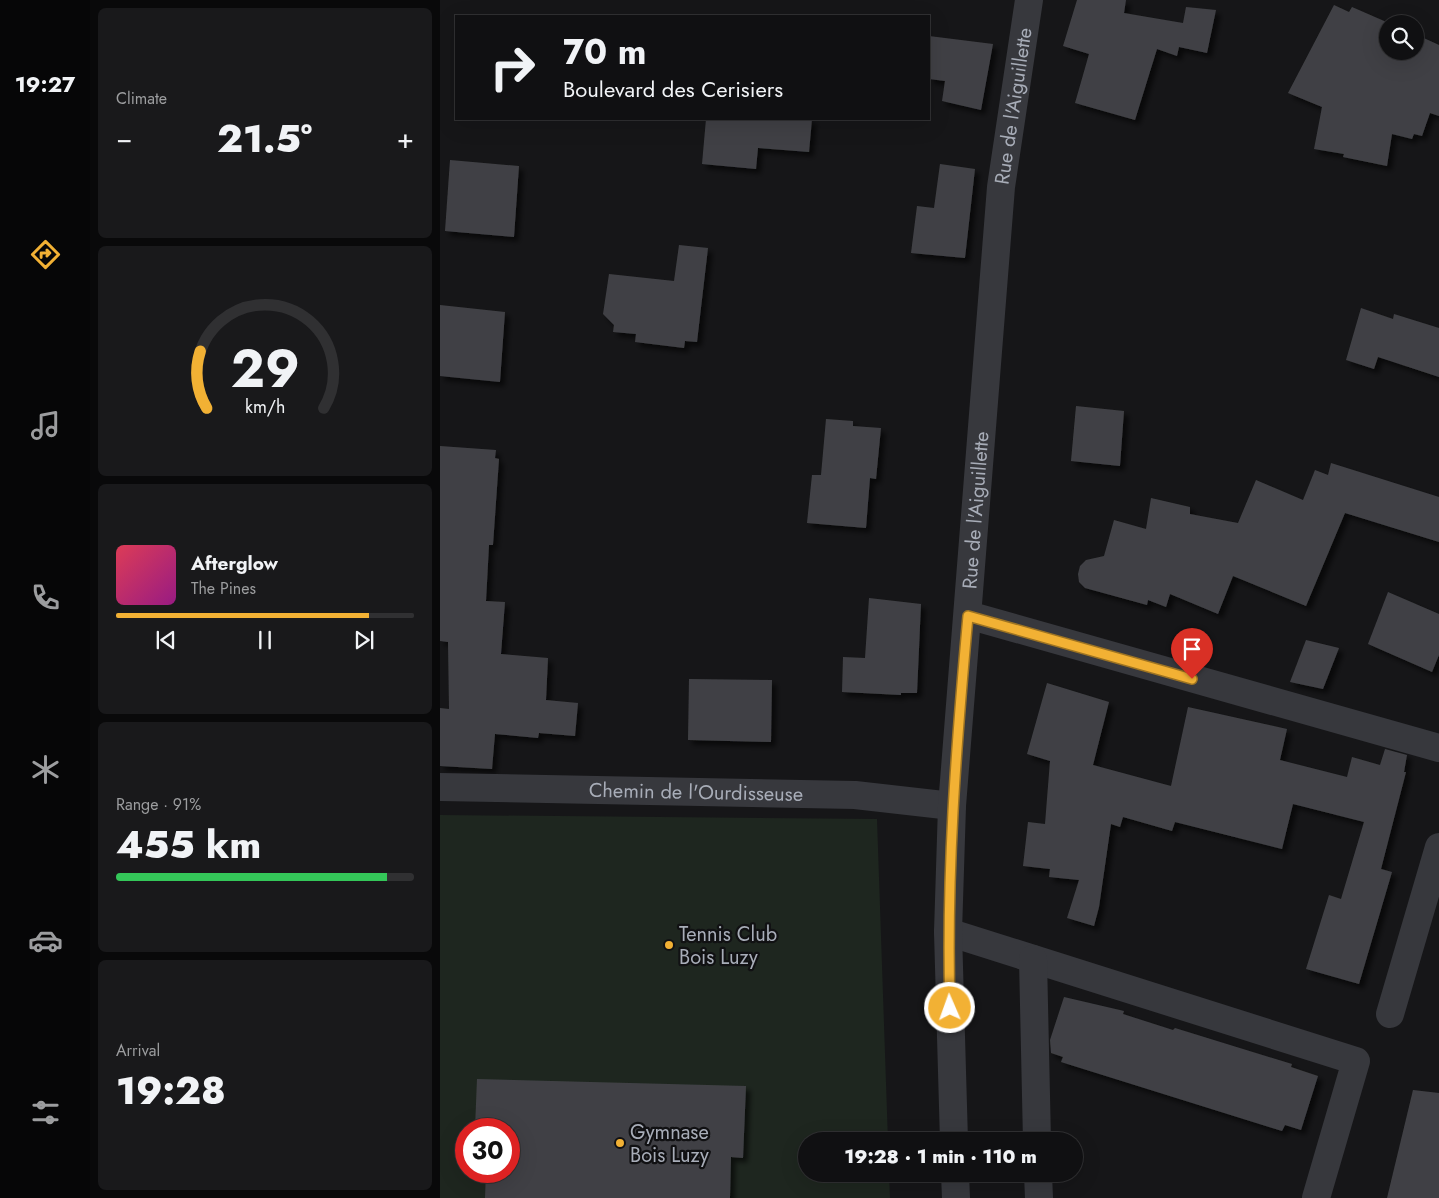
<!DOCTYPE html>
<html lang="en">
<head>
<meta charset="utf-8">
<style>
  body { margin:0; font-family:Jost,sans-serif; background:#19191b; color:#f1f3f6; height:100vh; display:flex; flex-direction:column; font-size:19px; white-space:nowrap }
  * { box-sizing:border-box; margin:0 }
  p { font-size:16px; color:#9c9d9f }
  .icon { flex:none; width:28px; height:28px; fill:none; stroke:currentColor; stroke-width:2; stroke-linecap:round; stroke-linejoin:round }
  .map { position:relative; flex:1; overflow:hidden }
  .drawer { display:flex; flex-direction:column; gap:8px; padding:8px; background:#09090a; width:350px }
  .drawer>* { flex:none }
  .hud { position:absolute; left:15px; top:15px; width:475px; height:105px; border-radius:0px; box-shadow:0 5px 20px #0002,0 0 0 1px #303032; background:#101012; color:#f1f3f6; overflow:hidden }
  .tools { position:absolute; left:939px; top:15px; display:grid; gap:10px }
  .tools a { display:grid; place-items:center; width:45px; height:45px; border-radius:50%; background:#101012; box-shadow:0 5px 20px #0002,0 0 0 1px #303032; font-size:25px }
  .speed { position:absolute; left:15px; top:1118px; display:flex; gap:10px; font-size:25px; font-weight:700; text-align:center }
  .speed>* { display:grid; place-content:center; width:65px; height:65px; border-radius:50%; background:#101012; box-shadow:0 5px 20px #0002,0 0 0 1px #303032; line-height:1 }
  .speed .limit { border:8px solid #d22; background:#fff; color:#111 }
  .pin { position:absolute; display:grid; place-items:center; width:42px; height:42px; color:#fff; margin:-51px -21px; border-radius:50% 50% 50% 0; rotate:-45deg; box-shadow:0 0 5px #0007 }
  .pin .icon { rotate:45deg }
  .me { position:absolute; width:55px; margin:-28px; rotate:358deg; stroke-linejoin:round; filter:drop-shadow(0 0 4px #0008) }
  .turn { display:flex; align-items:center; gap:18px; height:105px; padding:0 25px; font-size:22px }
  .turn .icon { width:65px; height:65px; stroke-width:2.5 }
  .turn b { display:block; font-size:35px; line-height:42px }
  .big { font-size:38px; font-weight:800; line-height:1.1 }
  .drawer .widget { flex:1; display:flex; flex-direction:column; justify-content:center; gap:8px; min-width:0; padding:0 18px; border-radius:8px; background:#19191b }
  .drawer .dial { align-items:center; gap:0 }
  .dial svg { height:130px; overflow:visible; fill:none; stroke:#303032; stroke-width:7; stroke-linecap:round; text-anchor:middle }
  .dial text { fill:#f1f3f6; stroke:none }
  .song { display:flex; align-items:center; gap:15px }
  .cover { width:60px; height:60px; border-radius:8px; background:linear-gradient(135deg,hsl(350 70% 55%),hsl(310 70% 35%)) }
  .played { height:5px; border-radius:2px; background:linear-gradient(90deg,#f2b134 85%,#303032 85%) }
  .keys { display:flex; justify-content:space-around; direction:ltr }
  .heat { display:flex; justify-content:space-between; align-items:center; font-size:28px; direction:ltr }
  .charge { height:8px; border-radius:4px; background:linear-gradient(90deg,#34c759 91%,#303032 0) }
  .trip { position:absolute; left:358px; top:1132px; width:285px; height:50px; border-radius:25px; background:#101012; box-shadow:0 5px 20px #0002,0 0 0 1px #303032; font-weight:800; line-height:50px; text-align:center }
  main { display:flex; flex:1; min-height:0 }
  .tab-bar { display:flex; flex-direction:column; width:90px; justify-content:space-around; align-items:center; background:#060607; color:#9c9d9f }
  .tab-bar .icon { width:35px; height:35px }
  .tab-bar .selected { color:#f2b134 }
  .tab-bar b { font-size:22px; color:#f1f3f6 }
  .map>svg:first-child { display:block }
  .green { fill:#1e261f; fill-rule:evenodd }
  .building { fill:#404145; filter:url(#shadow) }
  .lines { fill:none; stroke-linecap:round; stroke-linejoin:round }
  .minor { stroke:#37383d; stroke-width:28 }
  .route-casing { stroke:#9d7322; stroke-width:12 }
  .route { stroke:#f2b134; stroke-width:9 }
  .poi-dot { fill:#f2b134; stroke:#111113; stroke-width:2 }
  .labels { text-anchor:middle; stroke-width:4.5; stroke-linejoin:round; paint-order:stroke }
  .street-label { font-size:20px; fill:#a8adb8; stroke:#111113 }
  .poi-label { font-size:20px; fill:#a8adb8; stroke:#111113; text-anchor:start }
</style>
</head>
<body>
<main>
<nav class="tab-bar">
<b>19:27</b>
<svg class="icon selected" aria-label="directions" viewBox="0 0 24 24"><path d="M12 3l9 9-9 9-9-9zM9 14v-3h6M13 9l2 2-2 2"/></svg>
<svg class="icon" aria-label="music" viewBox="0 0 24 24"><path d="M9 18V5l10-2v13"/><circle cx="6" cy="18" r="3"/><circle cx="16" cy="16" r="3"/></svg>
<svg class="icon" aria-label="phone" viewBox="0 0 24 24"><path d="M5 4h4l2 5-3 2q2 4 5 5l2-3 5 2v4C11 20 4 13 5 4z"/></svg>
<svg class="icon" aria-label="climate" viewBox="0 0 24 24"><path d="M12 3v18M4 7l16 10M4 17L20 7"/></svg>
<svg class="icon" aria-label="car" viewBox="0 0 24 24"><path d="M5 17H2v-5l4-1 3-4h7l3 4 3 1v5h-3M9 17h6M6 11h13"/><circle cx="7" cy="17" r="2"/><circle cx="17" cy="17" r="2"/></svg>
<svg class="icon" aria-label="filters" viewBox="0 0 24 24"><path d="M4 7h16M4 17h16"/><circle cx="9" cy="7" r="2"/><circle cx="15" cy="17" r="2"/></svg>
</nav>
<section class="drawer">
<div class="widget"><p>Climate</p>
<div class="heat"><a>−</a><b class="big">21.5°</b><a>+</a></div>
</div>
<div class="widget dial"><svg viewBox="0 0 100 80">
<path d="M14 69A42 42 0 1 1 86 69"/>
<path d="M14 69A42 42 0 0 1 10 34" stroke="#f2b134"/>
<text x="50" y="56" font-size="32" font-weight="700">29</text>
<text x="50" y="72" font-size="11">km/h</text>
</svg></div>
<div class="widget">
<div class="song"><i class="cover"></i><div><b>Afterglow</b><p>The Pines</p></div></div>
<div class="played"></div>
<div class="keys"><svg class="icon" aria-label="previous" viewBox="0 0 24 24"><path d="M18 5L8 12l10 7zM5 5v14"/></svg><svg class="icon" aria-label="pause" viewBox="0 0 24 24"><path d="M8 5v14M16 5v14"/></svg><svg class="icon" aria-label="next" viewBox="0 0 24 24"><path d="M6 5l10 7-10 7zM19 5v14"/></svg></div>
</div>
<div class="widget"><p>Range · 91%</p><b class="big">455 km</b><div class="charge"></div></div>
<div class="widget"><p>Arrival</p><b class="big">19:28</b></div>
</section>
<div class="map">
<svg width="999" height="1198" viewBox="0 0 999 1198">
  <defs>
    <filter id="shadow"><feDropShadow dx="4.5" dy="4.5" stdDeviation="2.5" flood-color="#0009"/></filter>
  </defs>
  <rect width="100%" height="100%" fill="#161618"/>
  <!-- green -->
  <path class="green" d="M0 815 437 819 448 1141H366V1174H449L450 1198H0ZM26 1129H69V1171H26Z"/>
  <!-- building -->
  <g class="building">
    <path d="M637 0H686L684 13 743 23 746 7 776 10 767 53 739 47 737 56 717 49 695 120 635 103 649 54 623 46Z"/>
    <path d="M894 5 909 12 912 7 951 24H948V51H975V34L999 45V116L990 113 982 136 974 134 972 139 952 134 947 166 903 157 904 154 874 149 882 107 848 93Z"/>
    <path d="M489 36 553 44 541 110 502 101 505 81 489 79Z"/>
    <path d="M266 119H372L369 152 318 148 316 169 262 164Z"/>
    <path d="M10 160 79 166 74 237 5 231Z"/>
    <path d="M500 164 535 169 525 258 471 253 477 206 494 208Z"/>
    <path d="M239 245 268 248 257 342 245 341 244 348 195 342 196 334 173 332 174 325 163 314 169 274 234 281Z"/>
    <path d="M0 305 65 312 60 382 0 376Z"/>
    <path d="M921 308 953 319 954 314 999 328V377L938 357 934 369 906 360Z"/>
    <path d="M636 406 684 411 680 466 631 461Z"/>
    <path d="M386 419 413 421V426L441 428 436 479 430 478 426 528 367 523 372 475H381Z"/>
    <path d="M0 446 56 450 55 458 59 459 53 545H49L46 601 65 602 61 654 108 658 106 700 138 703 135 736 99 733 98 738 55 734 52 769 0 766V708L9 709 8 642 0 641Z"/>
    <path d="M891 463 999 497V542L905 513 866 606 793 576 778 614 730 594 726 607 708 600 707 605 645 588 639 582 638 574 640 566 646 560 664 556 674 520 706 529 711 498 750 507V514L798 523 816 480 863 500 875 470 888 475Z"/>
    <path d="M948 592 999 614V655L992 672 928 644Z"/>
    <path d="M429 598 481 604 477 693H461V695L402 692 403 657 425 658Z"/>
    <path d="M866 640 899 648 883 689 850 682Z"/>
    <path d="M249 679 332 680 331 742 248 740Z"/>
    <path d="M607 683 669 702 653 765 731 786 748 707 847 729 840 760 907 777 912 757 940 765 945 749 967 755 964 772H966L941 869 952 872 919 984 866 969 889 895 901 899 924 822 853 804 842 849 735 822 732 831 683 817 680 827 671 824 659 907 654 926 627 918 639 880 609 877 610 869 583 866 588 822 605 824 610 761 587 754Z"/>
    <path d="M624 997 684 1011 683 1014 733 1030 735 1028 852 1064 851 1067 878 1076 861 1130 845 1125 842 1131 621 1062 623 1057 611 1053 610 1040Z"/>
    <path d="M37 1079 306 1086 303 1158 291 1157 290 1198H45L46 1171H69V1129H35Z"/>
    <path d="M973 1090 999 1093V1198H947Z"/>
  </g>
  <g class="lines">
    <!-- minor -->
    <g class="minor">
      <path d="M528 615 999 748"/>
      <path id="s1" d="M0 787 415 795 512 806"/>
      <path d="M508 932 916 1061 876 1198"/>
      <path d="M593 959 597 1141"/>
      <path d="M950 1014 999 847"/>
      <path id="s2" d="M514 1141 508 932 512 806 561 187 589 0"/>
      <path d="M515 1174 516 1198"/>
      <path d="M598 1174 599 1198"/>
    </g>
  </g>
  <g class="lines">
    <!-- route casing -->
    <g class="route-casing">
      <path id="route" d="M510 1008C506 876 516 747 528 616L752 679"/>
    </g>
    <!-- route -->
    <use href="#route" class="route"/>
  </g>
  <!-- markers -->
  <g class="poi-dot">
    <circle cx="229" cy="945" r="5"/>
    <circle cx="180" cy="1143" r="5"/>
  </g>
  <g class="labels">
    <!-- street labels -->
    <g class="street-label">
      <text dy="7" stroke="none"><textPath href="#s2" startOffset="1038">Rue de l'Aiguillette</textPath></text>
      <text dy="7" stroke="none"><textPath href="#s2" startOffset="632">Rue de l'Aiguillette</textPath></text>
      <text dy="7" stroke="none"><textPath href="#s1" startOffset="256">Chemin de l'Ourdisseuse</textPath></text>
    </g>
    <!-- poi labels -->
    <g class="poi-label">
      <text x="239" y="941">Tennis Club<tspan x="239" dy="23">Bois Luzy</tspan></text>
      <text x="190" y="1139">Gymnase<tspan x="190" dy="23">Bois Luzy</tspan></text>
    </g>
  </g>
</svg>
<div class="tools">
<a><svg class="icon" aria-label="search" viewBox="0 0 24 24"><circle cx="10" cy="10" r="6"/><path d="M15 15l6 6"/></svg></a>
</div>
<div class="speed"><div class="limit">30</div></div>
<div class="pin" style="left:752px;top:679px;background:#d93025"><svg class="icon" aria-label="arrive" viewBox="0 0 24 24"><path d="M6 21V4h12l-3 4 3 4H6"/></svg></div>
<svg class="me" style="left:510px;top:1008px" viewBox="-20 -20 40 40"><circle r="17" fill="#f2b134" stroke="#fff" stroke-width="3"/><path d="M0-11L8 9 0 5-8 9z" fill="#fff"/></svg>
<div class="trip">19:28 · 1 min · 110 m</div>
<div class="hud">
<div class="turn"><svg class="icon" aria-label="right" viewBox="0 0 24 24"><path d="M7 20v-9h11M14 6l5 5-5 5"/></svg><div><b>70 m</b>Boulevard des Cerisiers</div></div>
</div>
</div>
</main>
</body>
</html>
